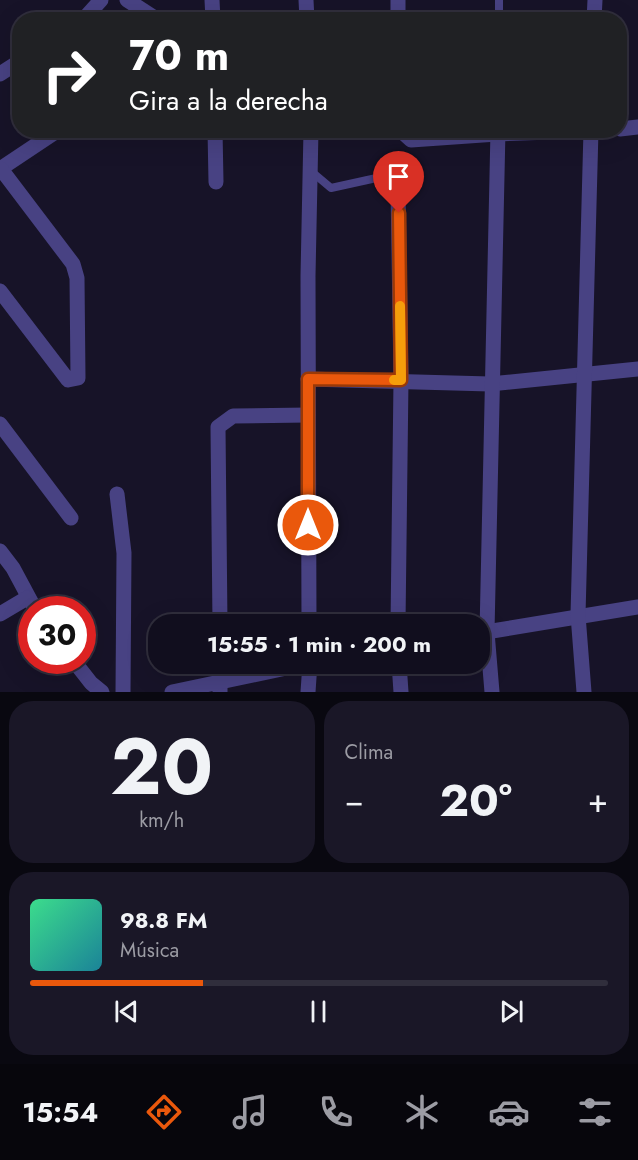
<!DOCTYPE html>
<html lang="es">
<head>
<meta charset="utf-8">
<style>
  body { margin:0; font-family:Jost,sans-serif; background:#1a1727; color:#f1f3f6; height:100vh; display:flex; flex-direction:column; font-size:22px; white-space:nowrap }
  * { box-sizing:border-box; margin:0 }
  p { font-size:20px; color:#9c9ca4 }
  .icon { flex:none; width:33px; height:33px; fill:none; stroke:currentColor; stroke-width:2; stroke-linecap:round; stroke-linejoin:round }
  .map { position:relative; height:692px; overflow:hidden }
  .sheet { display:flex; flex-direction:column; gap:9px; padding:9px; background:#090810; flex:1 }
  .sheet>* { flex:none }
  .top-card { position:absolute; left:12px; top:12px; width:615px; height:126px; border-radius:24px; box-shadow:0 6px 24px #0002,0 0 0 2px #302e3c; background:#202124; color:#fff; overflow:hidden }
  .speed { position:absolute; left:18px; top:596px; display:flex; gap:12px; font-size:30px; font-weight:700; text-align:center }
  .speed>* { display:grid; place-content:center; width:78px; height:78px; border-radius:50%; background:#110e1e; box-shadow:0 6px 24px #0002,0 0 0 2px #302e3c; line-height:1 }
  .speed .limit { border:9px solid #d22; background:#fff; color:#111 }
  .pin { position:absolute; display:grid; place-items:center; width:51px; height:51px; color:#fff; margin:-62px -26px; border-radius:50% 50% 50% 0; rotate:-45deg; box-shadow:0 0 6px #0007 }
  .pin .icon { rotate:45deg }
  .me { position:absolute; width:66px; margin:-33px; rotate:0deg; stroke-linejoin:round; filter:drop-shadow(0 0 4px #0008) }
  .turn { display:flex; align-items:center; gap:21px; height:126px; padding:0 18px; font-size:27px }
  .turn .icon { width:78px; height:78px; stroke-width:2.5 }
  .turn b { display:block; font-size:42px; line-height:51px }
  .big { font-size:45px; font-weight:700; line-height:1.1 }
  .sheet .tile { flex:1; display:flex; flex-direction:column; justify-content:center; gap:9px; min-width:0; padding:0 21px; border-radius:24px; background:#1a1727 }
  .sheet .dial { align-items:center; gap:0 }
  .dial b { font-size:78px; line-height:1 }
  .song { display:flex; align-items:center; gap:18px }
  .cover { width:72px; height:72px; border-radius:9px; background:linear-gradient(135deg,hsl(150 70% 55%),hsl(190 70% 35%)) }
  .played { height:6px; border-radius:3px; background:linear-gradient(90deg,#ea580c 30%,#302e3c 30%) }
  .keys { display:flex; justify-content:space-around; direction:ltr }
  .heat { display:flex; justify-content:space-between; align-items:center; font-size:33px; direction:ltr }
  .sheet .tiles { flex:1; display:grid; gap:9px; grid-template-columns:1fr 1fr }
  .tile:last-child { grid-column:span 2 }
  .trip { position:absolute; left:148px; top:614px; width:342px; height:60px; border-radius:24px; background:#110e1e; box-shadow:0 6px 24px #0002,0 0 0 2px #302e3c; font-weight:700; line-height:60px; text-align:center }
  .tab-bar { display:flex; height:96px; justify-content:space-around; align-items:center; background:#07060c; color:#9c9ca4 }
  .tab-bar .icon { width:42px; height:42px }
  .tab-bar .current { color:#ea580c }
  .tab-bar b { font-size:27px; color:#f1f3f6 }
  .map>svg:first-child { display:block }
  .lines { fill:none; stroke-linecap:round; stroke-linejoin:round }
  .lane { stroke:#484283; stroke-width:8 }
  .street { stroke:#484283; stroke-width:15 }
  .route-casing { stroke:#983908; stroke-width:15 }
  .route { stroke:#ea580c; stroke-width:10 }
  .slow { stroke:#f59e0b; stroke-width:10 }
</style>
</head>
<body>
<div class="map">
<svg width="638" height="692" viewBox="0 0 638 692">
  <rect width="100%" height="100%" fill="#171328"/>
  <g class="lines">
    <!-- lane -->
    <g class="lane">
      <path d="M499 0V20"/>
      <path d="M312 172 331 188 381 177 398 189"/>
    </g>
    <!-- street -->
    <g class="street">
      <path d="M127 0 158 20"/>
      <path d="M212 0 213 20"/>
      <path d="M306 0 307 20"/>
      <path d="M83 20 101 0"/>
      <path d="M398 20V0"/>
      <path d="M594 20 595 0"/>
      <path d="M0 74 20 61"/>
      <path d="M620 129 638 127"/>
      <path d="M215 130 216 182"/>
      <path d="M400 130 411 140 497 134 608 130"/>
      <path d="M0 169 57 131"/>
      <path d="M0 291 68 380 78 378 77 278 73 264 1 169"/>
      <path d="M308 379 490 384 638 369"/>
      <path d="M0 424 71 518"/>
      <path d="M117 494 124 553 123 692"/>
      <path d="M0 551 13 568 35 609"/>
      <path d="M0 614 27 598"/>
      <path d="M220 624 218 427 233 416 308 415"/>
      <path d="M309 624 308 276 311 130"/>
      <path d="M398 624 401 380 398 189"/>
      <path d="M480 633 638 607"/>
      <path d="M73 660 91 683 102 692"/>
      <path d="M220 663V692"/>
      <path d="M399 663 401 692"/>
      <path d="M172 692 310 663 308 692"/>
      <path d="M492 692 487 632 498 130"/>
      <path d="M584 692 578 615 591 130"/>
    </g>
  </g>
  <g class="lines">
    <!-- route casing -->
    <g class="route-casing">
      <path id="route" d="M308 525V379L401 380 399 213"/>
    </g>
    <!-- route -->
    <use href="#route" class="route"/>
    <!-- slow -->
    <path class="slow" d="M394 380H401L400 306"/>
  </g>
</svg>
<div class="speed"><div class="limit">30</div></div>
<div class="pin" style="left:399px;top:213px;background:#d93025"><svg class="icon" aria-label="arrive" viewBox="0 0 24 24"><path d="M6 21V4h12l-3 4 3 4H6"/></svg></div>
<svg class="me" style="left:308px;top:525px" viewBox="-20 -20 40 40"><circle r="17" fill="#ea580c" stroke="#fff" stroke-width="3"/><path d="M0-11L8 9 0 5-8 9z" fill="#fff"/></svg>
<div class="trip">15:55 · 1 min · 200 m</div>
<div class="top-card">
<div class="turn"><svg class="icon" aria-label="right" viewBox="0 0 24 24"><path d="M7 20v-9h11M14 6l5 5-5 5"/></svg><div><b>70 m</b>Gira a la derecha</div></div>
</div>
</div>
<section class="sheet">
<div class="tiles">
<div class="tile dial"><b>20</b><p>km/h</p></div>
<div class="tile"><p>Clima</p>
<div class="heat"><a>−</a><b class="big">20°</b><a>+</a></div>
</div>
<div class="tile">
<div class="song"><i class="cover"></i><div><b>98.8 FM</b><p>Música</p></div></div>
<div class="played"></div>
<div class="keys"><svg class="icon" aria-label="previous" viewBox="0 0 24 24"><path d="M18 5L8 12l10 7zM5 5v14"/></svg><svg class="icon" aria-label="pause" viewBox="0 0 24 24"><path d="M8 5v14M16 5v14"/></svg><svg class="icon" aria-label="next" viewBox="0 0 24 24"><path d="M6 5l10 7-10 7zM19 5v14"/></svg></div>
</div>
</div>
</section>
<nav class="tab-bar">
<b>15:54</b>
<svg class="icon current" aria-label="directions" viewBox="0 0 24 24"><path d="M12 3l9 9-9 9-9-9zM9 14v-3h6M13 9l2 2-2 2"/></svg>
<svg class="icon" aria-label="music" viewBox="0 0 24 24"><path d="M9 18V5l10-2v13"/><circle cx="6" cy="18" r="3"/><circle cx="16" cy="16" r="3"/></svg>
<svg class="icon" aria-label="phone" viewBox="0 0 24 24"><path d="M5 4h4l2 5-3 2q2 4 5 5l2-3 5 2v4C11 20 4 13 5 4z"/></svg>
<svg class="icon" aria-label="climate" viewBox="0 0 24 24"><path d="M12 3v18M4 7l16 10M4 17L20 7"/></svg>
<svg class="icon" aria-label="car" viewBox="0 0 24 24"><path d="M5 17H2v-5l4-1 3-4h7l3 4 3 1v5h-3M9 17h6M6 11h13"/><circle cx="7" cy="17" r="2"/><circle cx="17" cy="17" r="2"/></svg>
<svg class="icon" aria-label="filters" viewBox="0 0 24 24"><path d="M4 7h16M4 17h16"/><circle cx="9" cy="7" r="2"/><circle cx="15" cy="17" r="2"/></svg>
</nav>
</body>
</html>
